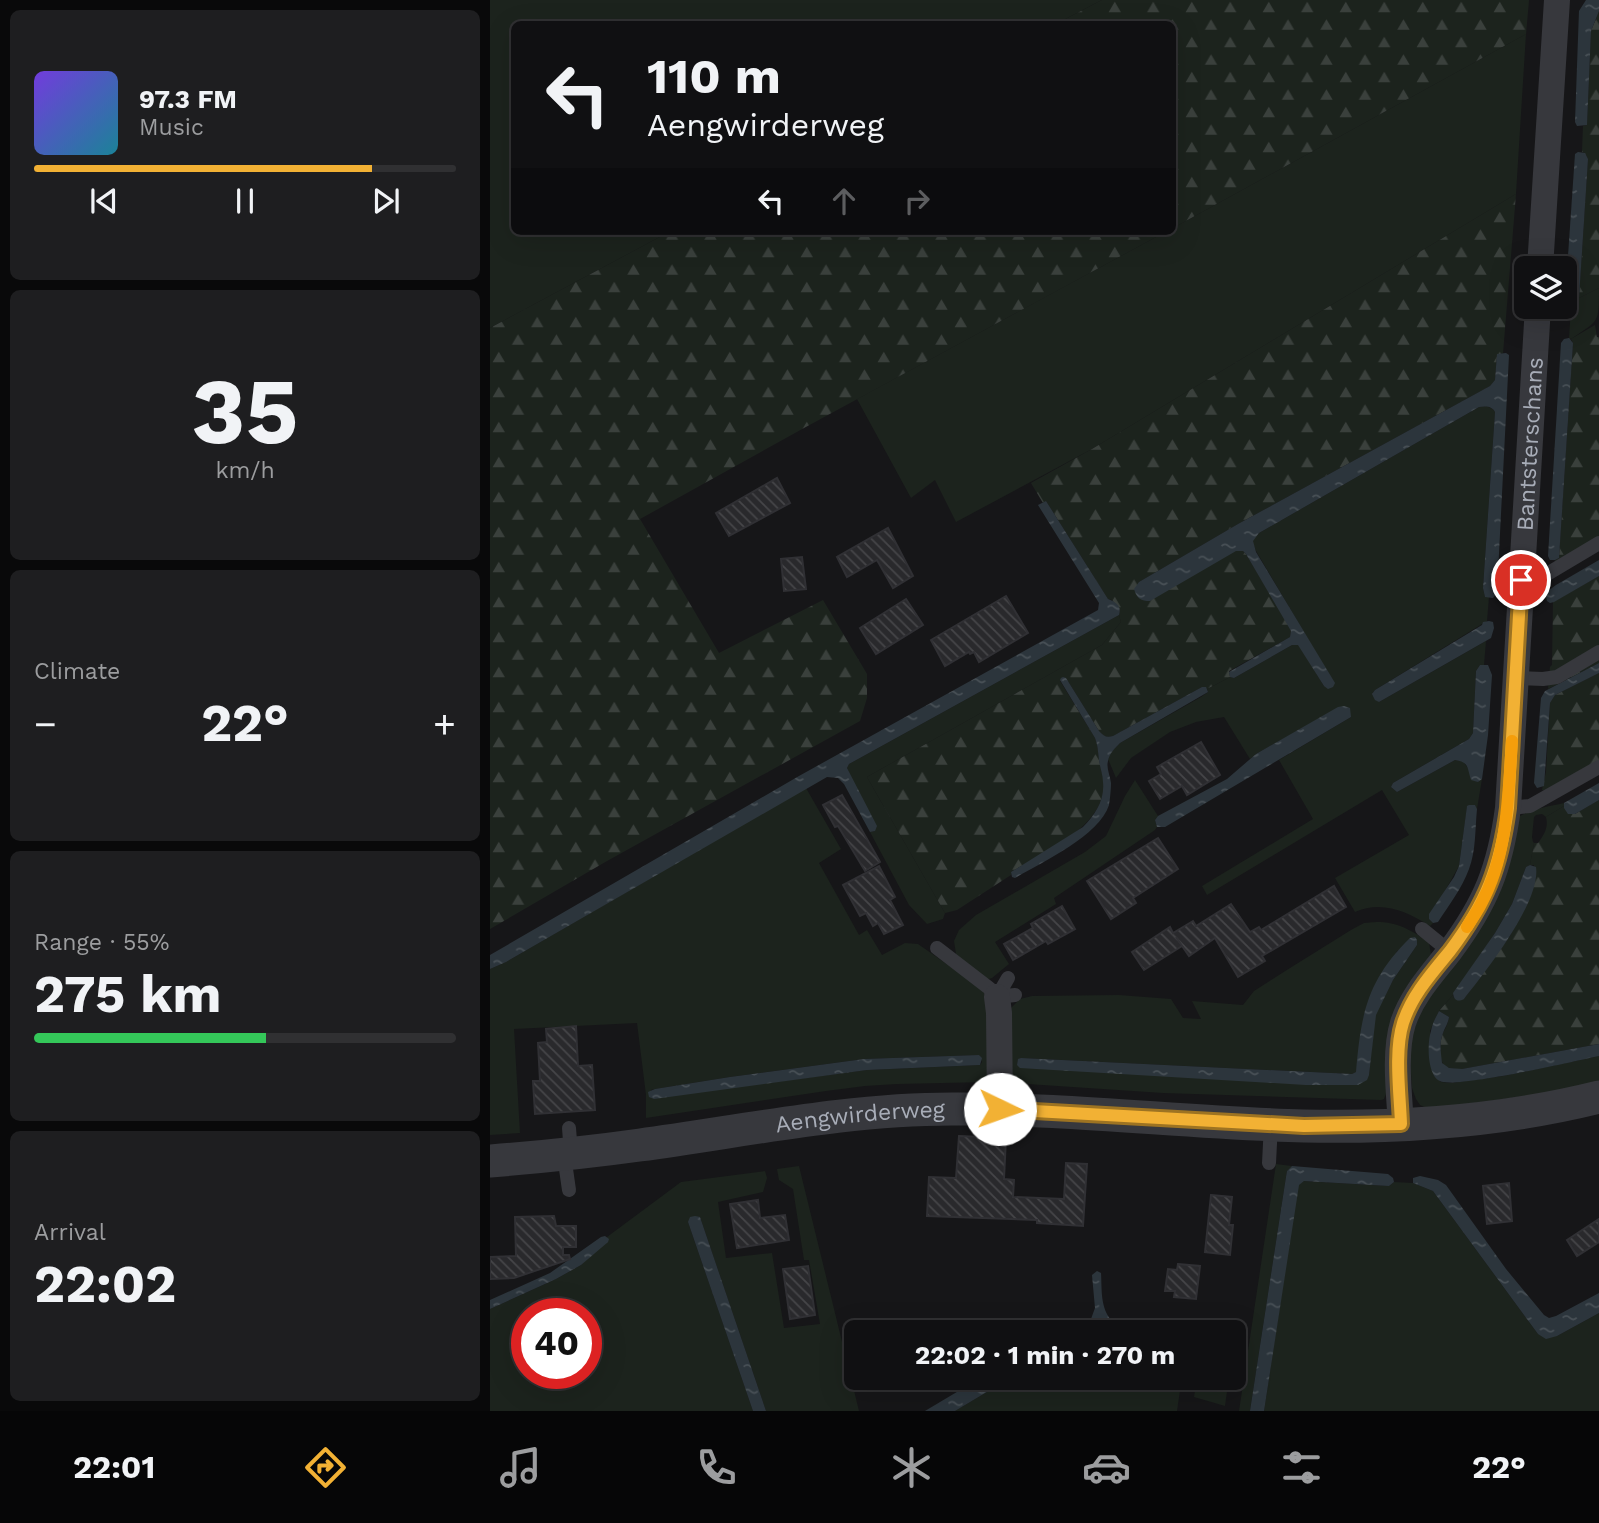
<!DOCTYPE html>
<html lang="en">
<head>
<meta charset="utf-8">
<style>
  body { margin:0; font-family:"Work Sans",sans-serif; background:#1e1e20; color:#f1f3f6; height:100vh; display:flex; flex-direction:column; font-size:26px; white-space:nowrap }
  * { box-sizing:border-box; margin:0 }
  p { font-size:23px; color:#9c9d9f }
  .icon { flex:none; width:38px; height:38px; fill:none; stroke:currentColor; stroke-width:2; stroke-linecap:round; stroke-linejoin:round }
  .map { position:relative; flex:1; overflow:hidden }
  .details { display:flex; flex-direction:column; gap:10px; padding:10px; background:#09090a; width:490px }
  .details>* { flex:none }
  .guide { position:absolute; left:21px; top:21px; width:665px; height:214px; border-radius:10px; box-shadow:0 7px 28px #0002,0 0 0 2px #303032; background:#101012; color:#f1f3f6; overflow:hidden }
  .controls { position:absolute; left:1024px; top:256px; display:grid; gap:14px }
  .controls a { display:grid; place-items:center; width:63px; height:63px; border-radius:10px; background:#101012; box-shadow:0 7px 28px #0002,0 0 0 2px #303032; font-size:35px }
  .speed { position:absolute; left:21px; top:1298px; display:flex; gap:14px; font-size:35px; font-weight:700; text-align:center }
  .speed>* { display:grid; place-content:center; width:91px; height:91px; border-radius:50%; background:#101012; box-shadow:0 7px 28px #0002,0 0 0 2px #303032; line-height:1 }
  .speed .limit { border:10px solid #d22; background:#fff; color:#111 }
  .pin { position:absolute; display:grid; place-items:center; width:60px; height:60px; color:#fff; margin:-30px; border:4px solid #fff; border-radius:50%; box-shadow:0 2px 7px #0007 }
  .me { position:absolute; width:77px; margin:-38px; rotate:93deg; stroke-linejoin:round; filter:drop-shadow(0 0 5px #0008) }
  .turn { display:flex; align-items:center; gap:24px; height:147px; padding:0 21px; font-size:32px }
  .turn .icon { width:91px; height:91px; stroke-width:2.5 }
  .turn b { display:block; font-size:49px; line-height:60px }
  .lanes { display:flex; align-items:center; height:66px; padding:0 21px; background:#0003; justify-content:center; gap:35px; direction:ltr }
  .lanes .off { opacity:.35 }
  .big { font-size:52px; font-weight:700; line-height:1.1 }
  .details .widget { flex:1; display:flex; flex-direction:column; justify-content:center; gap:10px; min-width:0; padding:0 24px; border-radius:10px; background:#1e1e20 }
  .details .dial { align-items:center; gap:0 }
  .dial b { font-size:91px; line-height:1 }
  .song { display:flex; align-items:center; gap:21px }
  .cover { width:84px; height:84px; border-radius:10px; background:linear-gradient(135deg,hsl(260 70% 55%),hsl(190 70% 35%)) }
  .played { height:7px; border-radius:4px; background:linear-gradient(90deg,#f2b134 80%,#303032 80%) }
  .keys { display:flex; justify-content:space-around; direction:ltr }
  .heat { display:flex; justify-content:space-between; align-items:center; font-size:38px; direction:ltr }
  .charge { height:10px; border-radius:5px; background:linear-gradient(90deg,#34c759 55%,#303032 0) }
  .trip { position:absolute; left:354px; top:1320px; width:402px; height:70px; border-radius:10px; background:#101012; box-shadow:0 7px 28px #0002,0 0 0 2px #303032; font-weight:700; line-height:70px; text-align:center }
  .menu { display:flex; height:112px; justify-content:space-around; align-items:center; background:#060607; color:#9c9d9f }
  .menu .icon { width:49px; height:49px }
  .menu .current { color:#f2b134 }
  .menu b { font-size:32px; color:#f1f3f6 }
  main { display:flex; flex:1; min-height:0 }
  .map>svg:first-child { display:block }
  .green { fill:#1c231d; fill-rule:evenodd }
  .forest { fill:url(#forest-firs) }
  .water { fill:url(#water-ripples) }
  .building { fill:url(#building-back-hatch); stroke:#303034; stroke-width:2 }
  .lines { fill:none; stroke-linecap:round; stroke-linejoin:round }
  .service { stroke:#37383d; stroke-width:14 }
  .minor { stroke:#37383d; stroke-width:26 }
  .tertiary { stroke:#37383d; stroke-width:33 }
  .route-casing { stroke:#9d7322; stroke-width:18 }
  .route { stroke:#f2b134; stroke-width:12 }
  .slow { stroke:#f59e0b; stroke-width:12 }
  .labels { text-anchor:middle; stroke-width:7; stroke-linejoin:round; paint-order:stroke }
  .street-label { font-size:23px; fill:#a8adb8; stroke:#111113 }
</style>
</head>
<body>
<main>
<section class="details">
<div class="widget">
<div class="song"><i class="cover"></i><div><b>97.3 FM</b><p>Music</p></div></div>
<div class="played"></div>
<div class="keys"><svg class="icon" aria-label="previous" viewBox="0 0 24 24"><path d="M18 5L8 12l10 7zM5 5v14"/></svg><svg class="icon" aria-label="pause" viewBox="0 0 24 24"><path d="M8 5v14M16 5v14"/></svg><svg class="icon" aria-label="next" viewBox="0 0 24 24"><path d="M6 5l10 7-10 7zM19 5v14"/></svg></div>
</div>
<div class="widget dial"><b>35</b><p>km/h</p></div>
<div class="widget"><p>Climate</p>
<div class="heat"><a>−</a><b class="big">22°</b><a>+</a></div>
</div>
<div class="widget"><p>Range · 55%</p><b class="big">275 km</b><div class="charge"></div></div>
<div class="widget"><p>Arrival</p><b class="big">22:02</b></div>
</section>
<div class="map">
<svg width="1109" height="1411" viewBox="0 0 1109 1411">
  <defs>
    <pattern id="forest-firs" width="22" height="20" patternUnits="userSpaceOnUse" patternTransform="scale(1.75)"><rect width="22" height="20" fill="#1c231d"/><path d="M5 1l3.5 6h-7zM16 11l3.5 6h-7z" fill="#3a403c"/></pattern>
    <pattern id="water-ripples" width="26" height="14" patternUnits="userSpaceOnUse" patternTransform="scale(1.75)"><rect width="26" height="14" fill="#2c353c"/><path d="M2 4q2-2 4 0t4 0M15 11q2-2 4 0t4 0" fill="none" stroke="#485056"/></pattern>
    <pattern id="building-back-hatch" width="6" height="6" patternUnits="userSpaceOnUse" patternTransform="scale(1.75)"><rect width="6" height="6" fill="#29292c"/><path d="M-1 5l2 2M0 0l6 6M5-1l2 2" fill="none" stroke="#454548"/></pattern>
  </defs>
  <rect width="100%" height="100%" fill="#161618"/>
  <!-- green -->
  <g class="green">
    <path d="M0 0H612L566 24H24V231H181L0 328Z"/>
    <path d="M1036 34 1026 194 602 449 466 522 445 480 421 498 367 399 677 231H682L683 228Z"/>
    <path d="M1109 288C1109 324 1109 320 1081 339L1079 338 1081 307 1086 303 1089 298Z"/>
    <path d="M996 406 1003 409 1005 412 993 588 995 597H999L997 621 885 690 882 694 889 702 996 641 994 665H990L986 671 983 733 979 739 903 783 901 787 907 792 965 760 973 761 988 782 992 779 987 809 985 805 977 807 969 866 939 919 943 923 940 926C917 911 891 900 865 912L845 878 919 835 892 790 717 895 712 886 823 819 789 760 861 717 848 708 766 754 760 759 734 717 706 722 680 732 641 758 626 778 618 759 621 752 630 743 711 697 718 692 717 689 740 677 744 678 802 645H809L834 686 844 683 766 551 762 541 769 533 989 407Z"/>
    <path d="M629 615 631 622 612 645 377 777 455 913 453 919 437 924 419 905 380 832 385 831 357 768 359 764Z"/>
    <path d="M645 780 668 816 665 820 667 827 665 830 564 898 566 904 505 942 519 964 502 978 495 980 476 964 466 954 464 941 469 930 486 915 595 852 616 836 635 796Z"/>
    <path d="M316 788 351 849 329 863 369 935 377 930 392 955 415 943 428 944 491 988 501 1002 498 1082 407 1084 375 1086 336 1091 156 1118V1095L147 1023 24 1029 30 1133 0 1135V969L16 962ZM489 1055 492 1062 490 1065 377 1070 161 1098V1090L165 1089 240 1077 374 1059Z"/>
    <path d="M1074 803V806L1056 817 1052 814 1046 815 1044 817 1042 837 1043 842 1044 843 1040 865 1036 867 1022 904 1005 933 963 995 949 1011 945 1019 940 1031 944 1075 951 1082 961 1083 1013 1076 1109 1056V1085L941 1110 930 1105 926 1099 922 1088 919 1043 933 1005 1024 820C1039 809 1056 807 1074 803Z"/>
    <path d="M886 922C909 922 920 930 939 942L941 955 897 1091 894 1099 891 1100 673 1093 523 1083 517 1076 520 1009 530 999 542 996 629 995 681 999 693 1018 711 1019 702 1001 753 1005 764 991 800 968 861 930 874 923ZM927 945 903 980 885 1015 879 1075 527 1065 528 1060 531 1058 862 1074 866 1072 907 951Z"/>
    <path d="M786 1164 802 1166 797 1171 796 1177 760 1411H749Z"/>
    <path d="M309 1166 369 1411H276L210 1217 198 1222 263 1411H0V1309L66 1279 91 1265 117 1237 191 1182 275 1171 277 1178 273 1192 228 1202 236 1258 282 1253 294 1328 330 1324 319 1260H314L303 1189 289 1180 287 1169ZM37 1314H96V1374H37Z"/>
    <path d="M814 1181 899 1186 904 1182 923 1183 943 1191 1048 1334 1067 1336 1109 1313V1411H774L808 1185Z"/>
    <path d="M522 1377H692L687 1411H465Z"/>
    <path d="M707 1377H739L735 1406 704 1397Z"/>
  </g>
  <!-- forest -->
  <g class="forest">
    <path d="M612 0H1039L1036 34 683 228 682 24H566Z"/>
    <path d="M1109 11V288L1089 298 1098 159 1095 153 1092 152 1093 126 1097 125 1101 31Z"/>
    <path d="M1026 194 1013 353 1007 355 1005 380 1000 386 748 524 649 582 746 551H753L756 554 799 626 801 631 800 637 739 671 740 677 717 689 712 687 623 736C616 738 614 736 609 731L576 678 570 681 605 738C608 746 608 752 609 759 610 768 614 777 614 786 612 828 553 853 521 872V875L467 910 455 913 377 777 612 645 631 622 629 615 630 610 622 600 618 599 556 501 553 503 541 483 602 449Z"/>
    <path d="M181 231H677L314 428 150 519 229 653 333 600 377 674V698L370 721 117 861 0 929V328Z"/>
    <path d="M1105 325 1107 337H1109V540L1065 567V560L1069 558 1083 343 1081 339Z"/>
    <path d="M1109 576V663L1058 689 1060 667 1062 665 1063 602Z"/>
    <path d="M1109 673V765L1060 792 1052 790 1056 772 1060 703 1065 695Z"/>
    <path d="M1109 800V1044L972 1069C967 1069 959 1069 955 1066 948 1060 950 1040 953 1033 956 1027 958 1024 959 1017L949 1011 963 995 964 998 974 999 1020 936 1040 895 1044 865H1040L1044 843H1048C1054 835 1059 827 1056 817L1074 806 1085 814Z"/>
  </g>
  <!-- water -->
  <g class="water">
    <path d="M1096 0H1109V11L1101 31 1097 125 1087 126 1085 122 1089 11Z"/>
    <path d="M1088 152 1095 153 1098 159 1089 298C1086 304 1083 307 1076 307L1075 300 1085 154Z"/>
    <path d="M1079 338 1083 343 1069 558 1065 560H1060L1058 556 1071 343 1074 339Z"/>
    <path d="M1016 353 1019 355 1007 593 1003 598 995 597 993 588 1005 412C1002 406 996 406 989 407L769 533 763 541 766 552 845 683 843 687 838 689 834 686 808 645H802L744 678 740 677 739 672 800 637 801 631 756 554 753 551H746L660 601C651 601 647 599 644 589L649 582 748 524 1000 386 1005 380 1007 354Z"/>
    <path d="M556 501 618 599C626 602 632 606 629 615L359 764 357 768 387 826 385 831 380 832 354 784 348 778 337 777 16 962 0 969V955L309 776 608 610 609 603 548 505Z"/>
    <path d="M1109 560V576L1064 602 1060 603 1057 601 1055 593 1066 585Z"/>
    <path d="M999 621 1003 622 1004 628 1001 638 889 702 885 700 882 694 885 690 992 625 993 622Z"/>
    <path d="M1109 663V673L1065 695 1060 703 1054 786 1047 788 1044 783 1051 698 1055 691Z"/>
    <path d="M990 665H998L1002 675 998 735 992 779 988 782 981 780C977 767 979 762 965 760L907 792 901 787 903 783 979 739 983 733 986 671Z"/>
    <path d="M573 677 576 678 609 731C614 736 616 738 623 736L712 687H716L718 692 630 743C625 748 619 754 618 761 616 768 620 775 621 783 621 789 620 799 619 805 609 836 552 862 525 878L522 877 521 872 593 827C605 815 615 800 613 782 613 775 610 768 609 760 608 752 608 746 605 738L570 680 571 678Z"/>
    <path d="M854 706 860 708 861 717 675 827H667L665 820 668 816 737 779 766 754 848 707Z"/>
    <path d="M1109 783V800L1085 814H1078L1074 808V803Z"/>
    <path d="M979 805H985L987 809C985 829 986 851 979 869 972 888 959 905 948 922L943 923 939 919V914L964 877 969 866 977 806Z"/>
    <path d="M1040 865 1046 867C1051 902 996 971 974 999 968 1002 964 1001 963 993L1005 933 1022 904 1036 867Z"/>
    <path d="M925 937 927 940V945L903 980 886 1015 879 1075 877 1080 868 1085H816L530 1068 527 1065 528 1059 531 1058 862 1074 866 1072C871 1014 877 980 920 938Z"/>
    <path d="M949 1011 959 1017C958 1024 955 1027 953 1033 949 1043 951 1053 952 1063L959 1068 972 1069 1109 1044V1056C1086 1061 964 1089 950 1081 937 1075 937 1043 941 1031 942 1024 946 1017 949 1011Z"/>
    <path d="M489 1055 492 1058 490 1065 377 1070 164 1099 159 1097 158 1092 165 1089 240 1077 374 1059Z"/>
    <path d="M802 1166 898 1174 903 1178 904 1182 899 1186 814 1181 809 1185 774 1411H760L796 1177 797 1171Z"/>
    <path d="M930 1176 948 1180 956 1185 1016 1269 1054 1315 1059 1318 1066 1316 1109 1293V1313L1067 1336 1056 1339 1048 1334 943 1191 923 1183V1178Z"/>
    <path d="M205 1216 210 1217 276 1411H263L198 1222 200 1217Z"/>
    <path d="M115 1236 119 1239 118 1242 91 1265 66 1279 0 1309V1300L60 1273 111 1237Z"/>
    <path d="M607 1271 611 1273C612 1290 610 1308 622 1321L704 1318 712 1325 711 1332H696L689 1329 570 1332 601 1319 605 1308 602 1275Z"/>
    <path d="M492 1377H522L465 1411H435Z"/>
  </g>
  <!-- building -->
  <g class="building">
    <path d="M287 478 300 503 239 536 226 513Z"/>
    <path d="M398 528 423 576 403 588 387 560 357 577 347 557Z"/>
    <path d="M312 557 316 589 294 591 291 559Z"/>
    <path d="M516 596 538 633 489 662 484 652 480 654 479 652 455 666 441 640Z"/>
    <path d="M416 599 433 625 386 654 370 628Z"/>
    <path d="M711 742 730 775 697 795 692 786 670 799 659 781 671 774 667 767Z"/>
    <path d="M352 795 390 862 375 871 348 826 345 827 333 805Z"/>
    <path d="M668 838 688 869 643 898 646 903 621 919 597 881Z"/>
    <path d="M389 866 405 897 400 900 413 925 394 934 388 923 383 926 376 913 370 916 353 885Z"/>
    <path d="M844 886 856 907 772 956 775 961 748 977 725 938 699 956 686 937 692 946 654 970 642 952 680 927 683 933 703 921 706 926 741 904 760 932 769 927 771 930Z"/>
    <path d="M572 906 585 929 558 944 556 941 523 960 514 944 543 928 541 924Z"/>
    <path d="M86 1026 88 1066 102 1065 105 1110 45 1114 43 1081H50L48 1043 57 1042 56 1029Z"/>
    <path d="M469 1136 516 1138 514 1179 524 1180 523 1197 574 1199 576 1163 597 1164 593 1226 547 1223V1220L437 1216 439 1177 466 1178Z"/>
    <path d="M1019 1183 1022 1221 997 1224 993 1186Z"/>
    <path d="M721 1195 742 1197 739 1225H743L740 1255 715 1252Z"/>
    <path d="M268 1200 270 1218 295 1215 299 1240 247 1248 240 1204Z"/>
    <path d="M64 1216 66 1226H86V1247H73V1255H79L80 1259 24 1278 0 1279V1257L26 1256 25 1217Z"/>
    <path d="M1109 1219V1242L1087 1256 1077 1240Z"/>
    <path d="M688 1264 710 1266 706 1299 684 1297 685 1291H675L678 1269 687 1270Z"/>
    <path d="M318 1266 325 1315 300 1319 293 1269Z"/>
  </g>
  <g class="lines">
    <!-- service -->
    <g class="service">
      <path d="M1031 581 1042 583 1109 543"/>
      <path d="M1025 678 1053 679 1067 677 1109 652"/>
      <path d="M1018 808 1040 806 1109 767"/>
      <path d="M932 929 959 951"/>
      <path d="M447 948 499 988 507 997"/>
      <path d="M518 978 507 997 525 995"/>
      <path d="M79 1128 81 1154"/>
      <path d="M74 1155 79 1190"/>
      <path d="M779 1163 781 1124"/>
    </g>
    <!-- minor -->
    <g class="minor">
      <path d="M1050 268 1067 0"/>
      <path d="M507 997 509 1013 510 1109"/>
      <path id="s1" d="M911 1124C909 1093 904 1052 913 1023 922 995 943 973 960 951 996 903 1010 868 1018 808L1048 306"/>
    </g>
    <!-- tertiary -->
    <path class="tertiary" id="s2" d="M0 1161C50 1157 100 1152 150 1145 254 1131 357 1109 462 1109 579 1108 697 1123 814 1126 913 1128 1013 1121 1109 1097"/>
  </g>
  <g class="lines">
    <!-- route casing -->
    <g class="route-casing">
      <path id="route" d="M510 1109 814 1126 911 1124C910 1095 904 1051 913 1023 922 995 942 973 960 951 996 903 1010 868 1018 808L1031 580"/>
    </g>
    <!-- route -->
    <use href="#route" class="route"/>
    <!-- slow -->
    <path class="slow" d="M977 927C981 920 987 912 991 904 1018 855 1018 796 1022 741"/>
  </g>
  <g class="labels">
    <!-- street labels -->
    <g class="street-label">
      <text dy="8" stroke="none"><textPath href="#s1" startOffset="709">Bantsterschans</textPath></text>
      <text dy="8" stroke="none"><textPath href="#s2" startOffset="373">Aengwirderweg</textPath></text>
    </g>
  </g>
</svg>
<div class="controls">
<a><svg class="icon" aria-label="layers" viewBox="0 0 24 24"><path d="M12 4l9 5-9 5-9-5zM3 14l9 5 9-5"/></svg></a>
</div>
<div class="speed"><div class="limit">40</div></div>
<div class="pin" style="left:1031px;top:580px;background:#d93025"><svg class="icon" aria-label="arrive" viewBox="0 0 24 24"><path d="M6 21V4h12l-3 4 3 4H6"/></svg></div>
<svg class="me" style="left:510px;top:1109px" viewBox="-20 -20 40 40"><circle r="19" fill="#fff"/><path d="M0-13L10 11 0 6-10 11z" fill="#f2b134"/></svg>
<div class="trip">22:02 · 1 min · 270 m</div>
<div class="guide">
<div class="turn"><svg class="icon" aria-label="left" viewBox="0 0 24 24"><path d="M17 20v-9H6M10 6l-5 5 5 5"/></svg><div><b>110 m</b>Aengwirderweg</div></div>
<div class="lanes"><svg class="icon" aria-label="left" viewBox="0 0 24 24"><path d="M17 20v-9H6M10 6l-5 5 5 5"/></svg><svg class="icon off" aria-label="ahead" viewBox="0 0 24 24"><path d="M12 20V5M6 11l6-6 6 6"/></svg><svg class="icon off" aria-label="right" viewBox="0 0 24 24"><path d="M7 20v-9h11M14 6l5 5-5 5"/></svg></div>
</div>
</div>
</main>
<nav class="menu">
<b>22:01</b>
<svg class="icon current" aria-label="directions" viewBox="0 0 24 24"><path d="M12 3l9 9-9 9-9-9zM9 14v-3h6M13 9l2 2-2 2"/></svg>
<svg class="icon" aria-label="music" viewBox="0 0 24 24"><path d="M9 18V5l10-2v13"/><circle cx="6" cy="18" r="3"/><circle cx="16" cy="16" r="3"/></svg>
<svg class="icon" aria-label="phone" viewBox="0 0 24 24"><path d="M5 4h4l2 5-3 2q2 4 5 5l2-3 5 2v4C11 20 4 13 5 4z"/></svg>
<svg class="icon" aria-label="climate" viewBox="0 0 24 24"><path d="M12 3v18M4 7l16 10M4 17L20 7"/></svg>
<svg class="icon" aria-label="car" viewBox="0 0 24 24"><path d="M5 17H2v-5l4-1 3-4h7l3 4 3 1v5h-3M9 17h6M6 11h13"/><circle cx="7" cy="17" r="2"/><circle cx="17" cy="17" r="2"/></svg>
<svg class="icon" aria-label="filters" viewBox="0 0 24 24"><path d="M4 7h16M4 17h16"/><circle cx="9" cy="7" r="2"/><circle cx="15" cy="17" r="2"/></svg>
<b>22°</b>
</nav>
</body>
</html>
